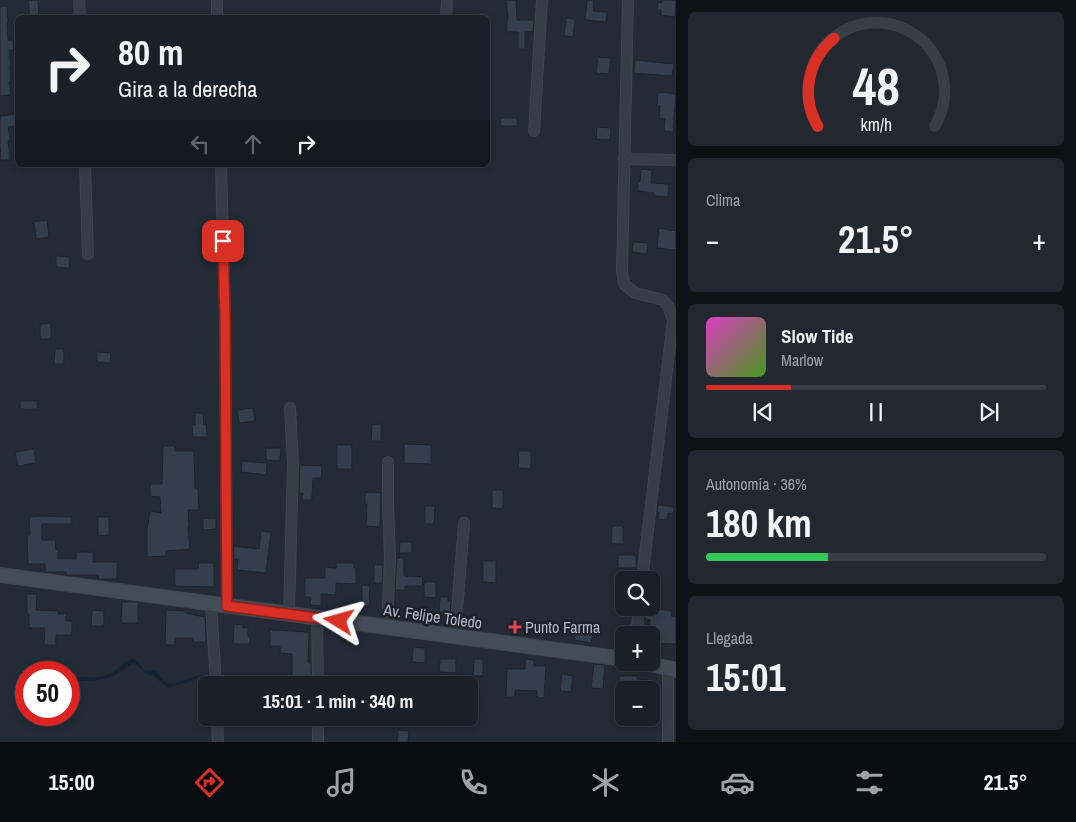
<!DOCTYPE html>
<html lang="es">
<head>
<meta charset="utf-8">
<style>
  body { margin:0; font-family:"Archivo Narrow",sans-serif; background:#232830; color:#f1f3f6; height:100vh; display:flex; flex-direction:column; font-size:19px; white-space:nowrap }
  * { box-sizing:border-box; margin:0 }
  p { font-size:16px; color:#9fa3a8 }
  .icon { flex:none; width:28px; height:28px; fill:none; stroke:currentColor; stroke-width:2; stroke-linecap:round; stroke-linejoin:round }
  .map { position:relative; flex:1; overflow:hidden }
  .panel { display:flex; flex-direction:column; gap:12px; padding:12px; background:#0e1216; width:400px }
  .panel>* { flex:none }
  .banner { position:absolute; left:15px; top:15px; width:475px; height:152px; border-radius:8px; box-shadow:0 2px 8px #0003,0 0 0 1px #383e45; background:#1a2028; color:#f1f3f6; overflow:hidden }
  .controls { position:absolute; left:615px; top:571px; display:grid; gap:10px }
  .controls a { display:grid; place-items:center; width:45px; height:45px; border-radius:8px; background:#1a2028; box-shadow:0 2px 8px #0003,0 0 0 1px #383e45; font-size:25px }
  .speed { position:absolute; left:15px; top:661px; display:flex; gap:10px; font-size:25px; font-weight:700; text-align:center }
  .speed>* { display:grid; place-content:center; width:65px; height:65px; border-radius:50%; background:#1a2028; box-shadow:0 2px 8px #0003,0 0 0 1px #383e45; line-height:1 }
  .speed .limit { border:8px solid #d22; background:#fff; color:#111 }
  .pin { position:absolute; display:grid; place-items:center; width:42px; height:42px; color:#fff; margin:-21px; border-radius:10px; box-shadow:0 2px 8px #0006 }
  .me { position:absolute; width:55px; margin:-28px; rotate:278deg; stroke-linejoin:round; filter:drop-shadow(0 0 4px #0008) }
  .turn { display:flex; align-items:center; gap:18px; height:105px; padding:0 20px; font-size:22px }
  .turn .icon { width:65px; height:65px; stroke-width:2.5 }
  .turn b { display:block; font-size:35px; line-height:42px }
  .lanes { display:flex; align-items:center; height:48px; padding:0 20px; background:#0003; justify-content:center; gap:25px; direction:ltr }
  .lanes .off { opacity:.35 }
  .big { font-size:38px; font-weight:800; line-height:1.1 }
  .panel .tile { flex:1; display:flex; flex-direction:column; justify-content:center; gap:8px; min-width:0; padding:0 18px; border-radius:8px; background:#232830 }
  .panel .dial { align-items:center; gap:0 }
  .dial svg { height:130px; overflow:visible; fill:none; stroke:#383e45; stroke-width:7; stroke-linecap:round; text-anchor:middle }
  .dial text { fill:#f1f3f6; stroke:none }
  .song { display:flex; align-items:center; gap:15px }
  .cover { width:60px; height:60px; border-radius:8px; background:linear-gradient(135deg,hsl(310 70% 55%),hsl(100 70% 35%)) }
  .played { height:5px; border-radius:2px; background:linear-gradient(90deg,#d93025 25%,#383e45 25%) }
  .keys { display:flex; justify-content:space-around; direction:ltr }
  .heat { display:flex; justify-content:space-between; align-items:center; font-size:28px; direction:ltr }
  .charge { height:8px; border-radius:4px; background:linear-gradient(90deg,#34c759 36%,#383e45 0) }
  .trip { position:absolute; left:198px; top:676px; width:280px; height:50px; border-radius:8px; background:#1a2028; box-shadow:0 2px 8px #0003,0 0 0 1px #383e45; font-weight:800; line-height:50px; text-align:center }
  .menu { display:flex; height:80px; justify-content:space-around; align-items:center; background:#0a0d10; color:#9fa3a8 }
  .menu .icon { width:35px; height:35px }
  .menu .current { color:#d93025 }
  .menu b { font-size:22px; color:#f1f3f6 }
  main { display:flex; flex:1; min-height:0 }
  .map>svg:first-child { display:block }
  .water { fill:#162333 }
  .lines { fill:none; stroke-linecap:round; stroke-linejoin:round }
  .stream { stroke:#162333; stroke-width:3 }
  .building { fill:#343f4d; stroke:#1c242e }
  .street-casing { stroke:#3e4650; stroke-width:12 }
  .secondary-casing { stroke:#3e4650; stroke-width:16 }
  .street { stroke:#353d47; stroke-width:10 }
  .secondary { stroke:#434d5a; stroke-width:14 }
  .route-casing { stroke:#8d1f18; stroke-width:12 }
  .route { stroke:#d93025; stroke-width:9 }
  .health-dot { fill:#e0444e; stroke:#1b222c; stroke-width:2 }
  .labels { text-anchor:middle; stroke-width:5; stroke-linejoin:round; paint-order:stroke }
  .street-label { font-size:16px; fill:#b0b8c3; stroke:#1b222c }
  .poi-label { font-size:16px; fill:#b0b8c3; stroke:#1b222c; text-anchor:start }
</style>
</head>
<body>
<main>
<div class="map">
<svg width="676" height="742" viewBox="0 0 676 742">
  <rect width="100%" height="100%" fill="#222b36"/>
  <!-- water -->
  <g class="water">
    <path d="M133 659 137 661 144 670 155 671 158 674 164 682 172 684 201 675H208L207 681 204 677H199L189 682 170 687H167L152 675 146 674 134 663C127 665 123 670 117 674 105 680 93 681 81 681 77 681 73 682 69 682V677C74 679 79 677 85 677 96 678 106 677 116 670 122 665 124 662 133 659Z"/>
    <path d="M328 677 340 680 378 677 403 679 436 678 442 680 447 685H443L437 681 431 683 422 681 407 682 389 680 369 682H354L348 683 323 685V678Z"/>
  </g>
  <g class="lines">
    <!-- stream -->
    <path class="stream" d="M257 676 269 681"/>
  </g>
  <!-- building -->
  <g class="building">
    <path d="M28 0H38L39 16 30 17Z"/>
    <path d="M506 0H516L517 20H534L533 32H525V49H518V32H507V20H508Z"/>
    <path d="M587 0H594L593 11 607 12 606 22 585 20Z"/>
    <path d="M662 0H676L675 17 661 15V10H657L658 2 662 3Z"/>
    <path d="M7 6 8 23H7L8 40H13L14 50H9L11 66H10L11 81 9 82 11 95 0 96V7Z"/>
    <path d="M566 18 575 19 573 37 564 36Z"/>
    <path d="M598 57 611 58 609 74 596 73Z"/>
    <path d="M635 60 674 64 672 76 634 73Z"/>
    <path d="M658 92 676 94 673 132 664 131 665 119 659 118 660 106H657Z"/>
    <path d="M18 114V126L8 127 10 141H8L10 160H1L0 147V116Z"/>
    <path d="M500 118H517V126H501Z"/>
    <path d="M597 127 611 128 610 140 596 139Z"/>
    <path d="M641 169 652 170 651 183 669 184 668 197 654 196V193L638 191V182H640Z"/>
    <path d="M47 220 49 237 36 239 34 222Z"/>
    <path d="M659 228 676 231V250L657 248Z"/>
    <path d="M633 242 648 243 647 254 632 252Z"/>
    <path d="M56 256 70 257 69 268 56 267Z"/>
    <path d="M51 323V339H40V324Z"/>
    <path d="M55 349H64V364H54Z"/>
    <path d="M97 352 111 353 110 363 97 362Z"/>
    <rect x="20" y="401" width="17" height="8"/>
    <path d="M253 408 255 421 239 423 237 410Z"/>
    <path d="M195 413H203L204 425 206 424 207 437H193L192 425H195Z"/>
    <path d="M372 424H381V441H371Z"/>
    <path d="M404 444 431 445V464L404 463Z"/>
    <rect x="337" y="445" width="15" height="24"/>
    <path d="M163 446H175V451H194L195 488H198L199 510H188L189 527H188L190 549 166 551V556L147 557V530L150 511 161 513 160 497 150 496V484H162Z"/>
    <path d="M266 448H281L280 461 266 460Z"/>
    <path d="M34 449 36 463 18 466 15 452Z"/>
    <path d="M519 451H531V469L518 468Z"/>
    <path d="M242 461 267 463 266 475 241 472Z"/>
    <path d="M300 465 322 466 321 478H313L312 500H302L303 493H299Z"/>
    <path d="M492 490H503V509L492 508Z"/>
    <path d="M365 492 381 493 380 527 366 526 367 504H365Z"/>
    <path d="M658 505 674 507 673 514 668 513 667 520 658 519 659 512H657Z"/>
    <path d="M425 506H435L434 524H425Z"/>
    <path d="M41 516 72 517V524H42V540H55L56 550H58V559H76V552H93V562H117V579H99L98 575H67L66 572H45V564H28L27 535H30L29 517Z"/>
    <path d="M98 517H109V535L98 536Z"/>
    <path d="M216 518V529L203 530V519Z"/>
    <path d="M612 526H623V544H611Z"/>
    <path d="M261 531 271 532 266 573 237 570 238 559H234L233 546 259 549Z"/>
    <path d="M400 542H412V553H399Z"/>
    <rect x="618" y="555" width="18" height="13"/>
    <path d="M397 558H404V575H405V576L423 577 422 586H405V590H395Z"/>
    <path d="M483 561H496V583L483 582Z"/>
    <path d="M198 563H214V587L175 586V569H199Z"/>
    <path d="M336 563H354V568H356V584L336 583V595L321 594V606L310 605 311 597H305V578H325V567L336 568Z"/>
    <path d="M374 565H383L382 583H374Z"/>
    <path d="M424 582H436V598L424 597Z"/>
    <path d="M362 585 370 586 369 606H362Z"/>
    <path d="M27 594H37L36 610 58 611V614H66V621H72V635H56V645H44L45 628H29V614H27Z"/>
    <path d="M440 597H448V601H451L450 612H439Z"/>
    <path d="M122 602H138V623H121Z"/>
    <path d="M646 608H651L672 611 671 616H676V644L651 643V635H649L650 620 645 619Z"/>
    <path d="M92 610 104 611V626H91Z"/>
    <path d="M166 610 185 611V613L205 617 206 642H193V638H175V645H165Z"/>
    <path d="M581 621 595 623 591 643 574 640 575 632H578Z"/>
    <rect x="522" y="622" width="20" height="8"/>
    <path d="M234 624 243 625V628H248V637H250V644H233Z"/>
    <path d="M270 630 309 632 308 663H311V676H292V654L280 653V646H270Z"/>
    <path d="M413 647 425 648V663L412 662Z"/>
    <path d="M440 659H456V673L439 672Z"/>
    <path d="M474 659H483V676H473Z"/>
    <path d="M525 659 534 660V666H546L544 698 537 697V691L515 690V697H506L507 669H525Z"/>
    <path d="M594 664 605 665 603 689 591 688Z"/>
    <path d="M562 674 573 676 571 692 560 691Z"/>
    <path d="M619 676H637V679L650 680 649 690H620Z"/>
    <path d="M398 730 409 731 408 742H397Z"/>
  </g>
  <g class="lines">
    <!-- street casing -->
    <g class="street-casing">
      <g id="street">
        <path d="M79 0 80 18"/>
        <path d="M217 0V18"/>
        <path d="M628 0 622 270 624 284 635 293 663 300 669 308 673 320 642 580"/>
        <path d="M446 18 447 0"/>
        <path d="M534 131 542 0"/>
        <path d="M624 159 676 160"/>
        <path d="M85 165 88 254"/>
        <path d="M221 165 225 316 227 606"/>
        <path d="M211 604 216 685"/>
        <path d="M289 614 293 464 290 408"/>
        <path d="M317 618 318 685"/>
        <path d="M387 627 390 557 388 501V462"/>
        <path d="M636 635 639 608"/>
        <path d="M455 636 464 523"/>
        <path d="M217 718 218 742"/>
        <path d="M318 718V742"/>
        <path d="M668 742V668"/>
      </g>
    </g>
    <!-- secondary casing -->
    <g class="secondary-casing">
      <g id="secondary">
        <path d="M0 575 624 659"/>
        <path d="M641 662 676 670"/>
      </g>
    </g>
    <!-- street -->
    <use href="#street" class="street"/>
    <!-- secondary -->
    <use href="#secondary" class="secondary"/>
  </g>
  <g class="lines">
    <!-- route casing -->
    <g class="route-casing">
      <path id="route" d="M223 241 225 316 227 606 339 621"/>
    </g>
    <!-- route -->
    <use href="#route" class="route"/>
  </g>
  <!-- markers -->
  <path class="health-dot" d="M512.5 619.5h5v5h5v5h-5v5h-5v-5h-5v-5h5z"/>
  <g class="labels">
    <!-- street labels -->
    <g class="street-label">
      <text transform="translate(433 616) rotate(8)" y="6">Av. Felipe Toledo</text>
    </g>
    <!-- poi labels -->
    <g class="poi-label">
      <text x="525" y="633">Punto Farma</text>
    </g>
  </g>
</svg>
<div class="controls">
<a><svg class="icon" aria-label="search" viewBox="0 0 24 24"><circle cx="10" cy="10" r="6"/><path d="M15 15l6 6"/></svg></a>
<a>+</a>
<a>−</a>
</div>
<div class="speed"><div class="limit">50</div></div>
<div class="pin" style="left:223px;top:241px;background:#d93025"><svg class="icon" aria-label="arrive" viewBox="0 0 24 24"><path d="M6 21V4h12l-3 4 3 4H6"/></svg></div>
<svg class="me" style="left:339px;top:621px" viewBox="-20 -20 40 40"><path d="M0-17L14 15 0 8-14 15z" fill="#d93025" stroke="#fff" stroke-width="4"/></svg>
<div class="trip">15:01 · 1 min · 340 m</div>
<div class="banner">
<div class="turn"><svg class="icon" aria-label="right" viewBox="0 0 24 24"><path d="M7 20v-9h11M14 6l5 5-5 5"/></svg><div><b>80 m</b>Gira a la derecha</div></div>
<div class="lanes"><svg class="icon off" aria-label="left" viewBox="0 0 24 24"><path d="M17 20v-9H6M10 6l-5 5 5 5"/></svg><svg class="icon off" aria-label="ahead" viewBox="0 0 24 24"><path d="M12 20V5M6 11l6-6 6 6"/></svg><svg class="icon" aria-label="right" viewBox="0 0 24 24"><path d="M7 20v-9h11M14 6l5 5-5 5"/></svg></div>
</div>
</div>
<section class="panel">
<div class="tile dial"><svg viewBox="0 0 100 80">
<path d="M14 69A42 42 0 1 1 86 69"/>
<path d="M14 69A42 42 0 0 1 24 15" stroke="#d93025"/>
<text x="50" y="56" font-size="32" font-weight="700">48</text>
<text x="50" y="72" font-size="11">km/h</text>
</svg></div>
<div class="tile"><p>Clima</p>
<div class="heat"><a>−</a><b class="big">21.5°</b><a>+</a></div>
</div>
<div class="tile">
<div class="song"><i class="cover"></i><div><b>Slow Tide</b><p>Marlow</p></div></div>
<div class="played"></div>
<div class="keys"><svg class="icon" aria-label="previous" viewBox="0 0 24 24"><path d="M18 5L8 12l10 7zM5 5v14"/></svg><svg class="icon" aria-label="pause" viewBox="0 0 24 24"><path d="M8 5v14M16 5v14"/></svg><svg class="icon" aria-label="next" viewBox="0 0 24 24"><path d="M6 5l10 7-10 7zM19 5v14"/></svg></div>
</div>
<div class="tile"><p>Autonomía · 36%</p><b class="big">180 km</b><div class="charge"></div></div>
<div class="tile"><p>Llegada</p><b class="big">15:01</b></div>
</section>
</main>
<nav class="menu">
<b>15:00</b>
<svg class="icon current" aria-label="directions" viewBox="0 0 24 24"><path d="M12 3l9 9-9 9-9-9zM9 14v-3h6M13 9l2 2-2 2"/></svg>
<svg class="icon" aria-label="music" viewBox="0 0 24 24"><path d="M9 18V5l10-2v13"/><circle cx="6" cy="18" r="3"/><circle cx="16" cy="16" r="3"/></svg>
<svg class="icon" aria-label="phone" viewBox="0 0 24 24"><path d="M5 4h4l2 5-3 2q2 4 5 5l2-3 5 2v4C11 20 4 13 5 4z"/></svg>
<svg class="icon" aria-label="climate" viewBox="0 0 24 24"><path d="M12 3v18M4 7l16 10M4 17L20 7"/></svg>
<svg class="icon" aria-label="car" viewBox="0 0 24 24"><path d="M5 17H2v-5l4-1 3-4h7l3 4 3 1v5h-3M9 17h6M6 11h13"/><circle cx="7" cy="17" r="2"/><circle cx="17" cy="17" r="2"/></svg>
<svg class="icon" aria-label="filters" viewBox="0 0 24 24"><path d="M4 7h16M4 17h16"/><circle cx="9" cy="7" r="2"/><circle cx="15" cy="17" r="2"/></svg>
<b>21.5°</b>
</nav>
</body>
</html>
